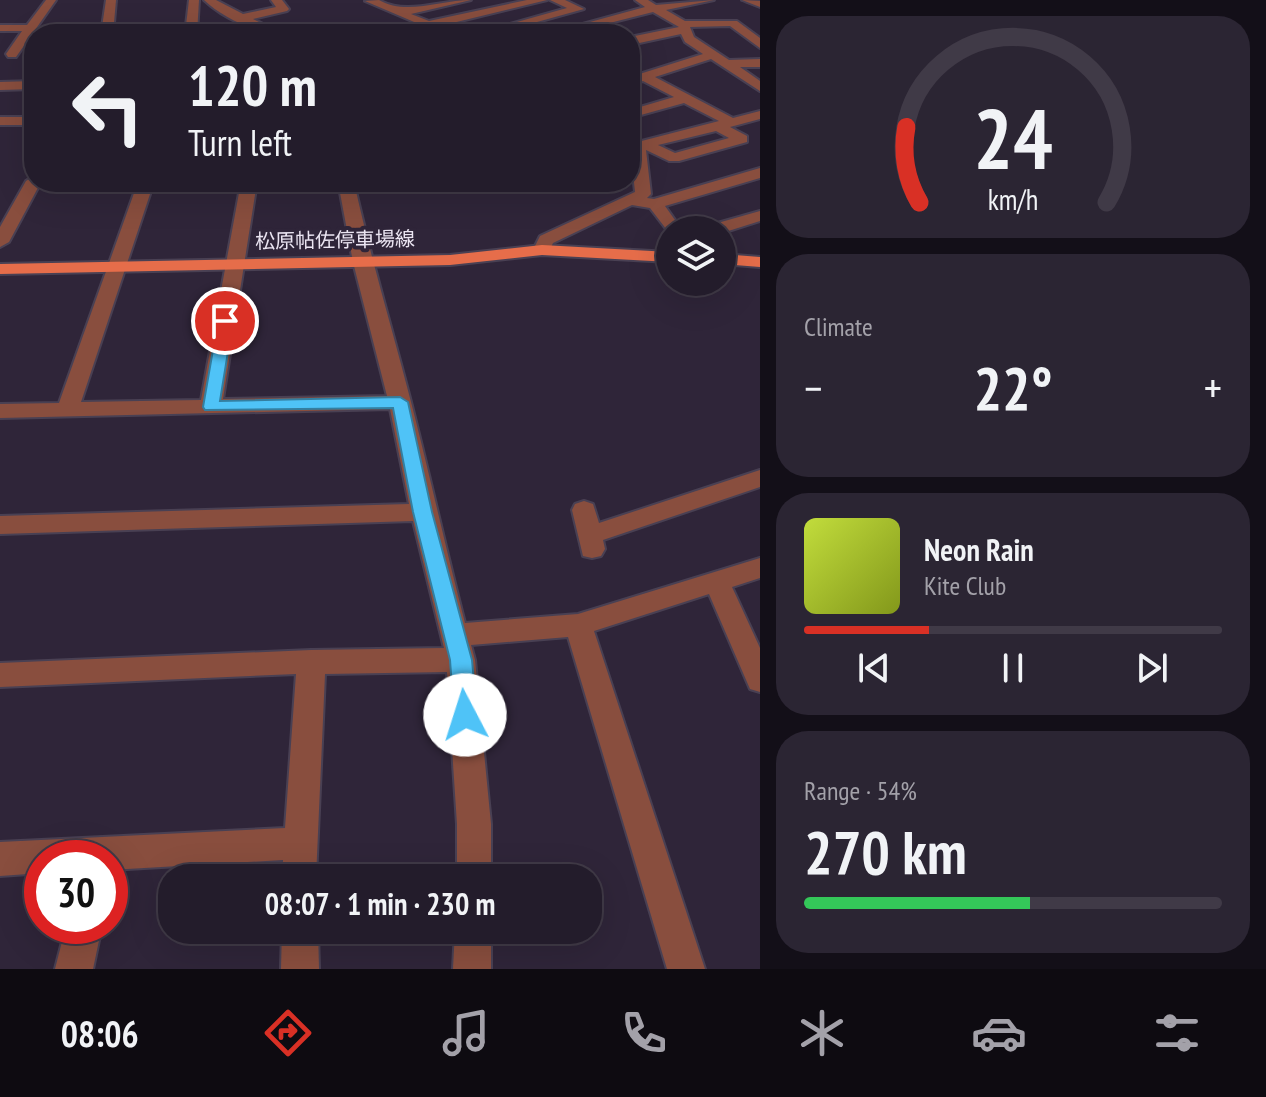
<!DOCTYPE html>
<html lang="en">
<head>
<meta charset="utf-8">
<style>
  body { margin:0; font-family:"PT Sans Narrow","Noto Sans JP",sans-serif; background:#2b2533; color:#f1f3f6; height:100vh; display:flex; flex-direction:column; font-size:30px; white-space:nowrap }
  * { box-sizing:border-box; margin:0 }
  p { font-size:26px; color:#a3a1a9 }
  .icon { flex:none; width:44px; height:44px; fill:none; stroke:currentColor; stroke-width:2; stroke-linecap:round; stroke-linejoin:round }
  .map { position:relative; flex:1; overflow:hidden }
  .panel { display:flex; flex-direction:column; gap:16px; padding:16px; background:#130f18; width:506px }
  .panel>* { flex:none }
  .banner { position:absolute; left:24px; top:24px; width:616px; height:168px; border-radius:32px; box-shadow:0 8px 32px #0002,0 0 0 2px #403a47; background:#231c2b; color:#f1f3f6; overflow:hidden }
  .tools { position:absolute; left:656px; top:216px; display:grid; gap:16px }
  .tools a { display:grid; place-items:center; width:80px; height:80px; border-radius:50%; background:#231c2b; box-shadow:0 8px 32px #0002,0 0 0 2px #403a47; font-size:40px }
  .speed { position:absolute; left:24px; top:840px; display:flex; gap:16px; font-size:40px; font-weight:700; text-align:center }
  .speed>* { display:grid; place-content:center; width:104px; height:104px; border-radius:50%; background:#231c2b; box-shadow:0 8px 32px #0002,0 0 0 2px #403a47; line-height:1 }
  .speed .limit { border:12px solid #d22; background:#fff; color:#111 }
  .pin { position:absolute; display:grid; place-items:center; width:68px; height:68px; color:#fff; margin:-34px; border:4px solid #fff; border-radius:50%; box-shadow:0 2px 8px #0007 }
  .me { position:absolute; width:88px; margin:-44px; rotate:355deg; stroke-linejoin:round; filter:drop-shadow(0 0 6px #0008) }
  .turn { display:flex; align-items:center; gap:28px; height:168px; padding:0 32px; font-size:36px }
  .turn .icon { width:104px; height:104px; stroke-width:2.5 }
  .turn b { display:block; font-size:56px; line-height:68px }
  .big { font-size:60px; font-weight:700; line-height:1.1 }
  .panel .card { flex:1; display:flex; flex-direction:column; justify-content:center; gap:12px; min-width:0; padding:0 28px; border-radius:32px; background:#2b2533 }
  .panel .dial { align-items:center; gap:0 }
  .dial svg { height:208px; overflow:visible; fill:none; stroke:#403a47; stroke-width:7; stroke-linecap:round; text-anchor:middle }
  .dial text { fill:#f1f3f6; stroke:none }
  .song { display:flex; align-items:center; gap:24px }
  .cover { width:96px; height:96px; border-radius:12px; background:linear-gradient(135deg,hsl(70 70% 55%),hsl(70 70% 35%)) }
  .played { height:8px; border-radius:4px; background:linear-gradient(90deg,#d93025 30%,#403a47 30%) }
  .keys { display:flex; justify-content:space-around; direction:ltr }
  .heat { display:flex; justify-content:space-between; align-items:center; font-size:44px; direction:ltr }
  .charge { height:12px; border-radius:6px; background:linear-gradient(90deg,#34c759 54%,#403a47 0) }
  .trip { position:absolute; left:158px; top:864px; width:444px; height:80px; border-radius:32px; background:#231c2b; box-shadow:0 8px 32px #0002,0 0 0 2px #403a47; font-weight:700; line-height:80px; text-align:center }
  .dock { display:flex; height:128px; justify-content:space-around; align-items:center; background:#0e0b11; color:#a3a1a9 }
  .dock .icon { width:56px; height:56px }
  .dock .on { color:#d93025 }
  .dock b { font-size:36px; color:#f1f3f6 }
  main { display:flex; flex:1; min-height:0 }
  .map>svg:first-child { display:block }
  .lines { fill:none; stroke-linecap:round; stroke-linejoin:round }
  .minor-casing { stroke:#494053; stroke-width:4 }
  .major-casing { stroke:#494053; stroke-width:4 }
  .minor { fill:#894e3e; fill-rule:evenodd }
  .major { fill:#e66d4a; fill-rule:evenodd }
  .route { fill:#4fc3f7; stroke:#337fa1; stroke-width:2 }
  .labels { text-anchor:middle; stroke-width:8; stroke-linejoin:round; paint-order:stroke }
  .far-street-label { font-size:20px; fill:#ebe5f2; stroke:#2f2539 }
</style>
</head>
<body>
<main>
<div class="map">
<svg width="760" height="969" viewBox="0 0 760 969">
  <rect width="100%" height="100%" fill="#2f2539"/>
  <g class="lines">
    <!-- minor casing -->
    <g class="minor-casing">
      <g id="minor">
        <path d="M46 0H56L16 57H8L6 54 22 31H0V25H27Z"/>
        <path d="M106 0H116L113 34H101Z"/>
        <path d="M189 0H199L197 34H185Z"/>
        <path d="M204 0H216L243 14 276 7 271 0H282L289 9 287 11 253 19 283 34C257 34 223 18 204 0Z"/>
        <path d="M379 0C405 16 441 0 471 0L411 14 429 21 527 0H547L440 26 446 30 440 33 365 1Z"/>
        <path d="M550 0H565L584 9 494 34H474L567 8Z"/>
        <path d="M635 0H648L656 5 714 0 666 10 685 21H737L760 38V48L730 26 690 27 694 37 729 60 760 59V67H740L760 81V91L711 59 655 77 733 118 760 111V119L730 127 747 136V142L679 161H669L646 150 651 194 647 198 654 199 760 168V178L665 206 682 230H670V234L650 208 632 205 553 243 548 254H536L533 250 540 236 635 192 630 144 719 121 684 103 630 118V110L674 97 643 81 630 85V77L703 54 685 42 681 34 630 45V37L679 27 653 12 566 34H546L645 7ZM716 131 729 138 675 153 658 145Z"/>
        <path d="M742 0 760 1V7Z"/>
        <path d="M34 81V89L0 90V82Z"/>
        <rect x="0" y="117" width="34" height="8"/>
        <path d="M34 176V182H41L9 242 0 247V227L26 181Z"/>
        <path d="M138 182H154L81 402 201 400 241 182H257L223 399 387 396 353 262 338 182H354C370 256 392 328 411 402 430 476 446 550 465 623L578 614 760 558V578L732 587 760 648V692L750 689 709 594 594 631 705 969H667L568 637 471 645 475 660 491 824V878H457V824L447 672 325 674 316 878H282L283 860 110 870V858H42V873L0 876V842L285 828 296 674 0 687V663L311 650 444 648 413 521 0 534V516L409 504 390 409 0 418V404L59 403Z"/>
        <path d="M760 211V221L722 233V230H704L707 226Z"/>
        <path d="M760 470V487L603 540 605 549 601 556 592 558 583 556 572 510 575 504 584 501 593 504 599 523Z"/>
        <path d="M66 926H102L93 969H55Z"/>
        <path d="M282 930H318L319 969H281Z"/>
        <path d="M455 930H491V969H453Z"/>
      </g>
    </g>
    <!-- major casing -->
    <g class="major-casing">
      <g id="major">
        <path d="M542 245 670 252V262L542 255 450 265 0 274V264L450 255Z"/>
        <path d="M722 254 760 257V267L722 264Z"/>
      </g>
    </g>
    <!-- minor -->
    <use href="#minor" class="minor"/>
    <!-- major -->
    <use href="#major" class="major"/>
  </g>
  <!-- route -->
  <path class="route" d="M225 317 233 321 220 401 400 397 408 402 432 512 472 660 477 715 474 722 465 725 457 722 454 715 450 660 413 512 393 408 205 410 203 407 218 321Z"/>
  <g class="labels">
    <!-- far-street labels -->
    <g class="far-street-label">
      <text transform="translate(335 240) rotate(-1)" y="7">松原帖佐停車場線</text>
    </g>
  </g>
</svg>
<div class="tools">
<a><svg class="icon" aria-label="layers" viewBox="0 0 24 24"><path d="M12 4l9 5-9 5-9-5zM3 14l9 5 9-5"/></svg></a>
</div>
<div class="speed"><div class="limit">30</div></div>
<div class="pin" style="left:225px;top:321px;background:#d93025"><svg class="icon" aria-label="arrive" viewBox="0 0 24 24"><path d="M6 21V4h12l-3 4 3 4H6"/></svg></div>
<svg class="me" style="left:465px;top:715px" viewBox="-20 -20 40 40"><circle r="19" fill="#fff"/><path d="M0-13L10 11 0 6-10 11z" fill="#4fc3f7"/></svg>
<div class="trip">08:07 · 1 min · 230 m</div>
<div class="banner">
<div class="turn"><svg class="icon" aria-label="left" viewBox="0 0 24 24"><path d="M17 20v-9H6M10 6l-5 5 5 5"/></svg><div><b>120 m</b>Turn left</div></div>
</div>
</div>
<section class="panel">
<div class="card dial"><svg viewBox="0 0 100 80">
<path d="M14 69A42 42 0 1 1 86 69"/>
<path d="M14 69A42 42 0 0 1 9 40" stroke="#d93025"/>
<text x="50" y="56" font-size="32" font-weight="700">24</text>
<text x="50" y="72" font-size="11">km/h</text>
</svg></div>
<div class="card"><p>Climate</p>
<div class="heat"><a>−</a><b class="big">22°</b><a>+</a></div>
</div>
<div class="card">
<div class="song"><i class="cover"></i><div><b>Neon Rain</b><p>Kite Club</p></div></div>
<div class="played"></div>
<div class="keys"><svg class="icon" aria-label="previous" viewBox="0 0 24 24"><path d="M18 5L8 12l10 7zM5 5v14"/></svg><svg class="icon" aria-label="pause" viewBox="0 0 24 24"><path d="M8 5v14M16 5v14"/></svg><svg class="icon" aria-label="next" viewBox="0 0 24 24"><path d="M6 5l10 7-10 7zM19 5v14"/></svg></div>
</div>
<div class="card"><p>Range · 54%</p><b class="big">270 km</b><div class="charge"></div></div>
</section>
</main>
<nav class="dock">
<b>08:06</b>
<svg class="icon on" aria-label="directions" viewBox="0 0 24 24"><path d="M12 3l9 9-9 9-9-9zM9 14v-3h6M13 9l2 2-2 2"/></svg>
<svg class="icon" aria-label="music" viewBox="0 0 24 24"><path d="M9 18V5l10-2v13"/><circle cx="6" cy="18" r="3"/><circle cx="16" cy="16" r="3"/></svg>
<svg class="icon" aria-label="phone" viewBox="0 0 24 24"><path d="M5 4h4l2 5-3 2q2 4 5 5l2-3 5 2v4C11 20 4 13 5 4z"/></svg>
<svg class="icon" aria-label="climate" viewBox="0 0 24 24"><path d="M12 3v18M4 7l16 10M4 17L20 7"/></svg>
<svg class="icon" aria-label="car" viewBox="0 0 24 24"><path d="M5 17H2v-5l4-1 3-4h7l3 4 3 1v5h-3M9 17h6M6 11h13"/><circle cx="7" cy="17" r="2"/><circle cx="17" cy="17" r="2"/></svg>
<svg class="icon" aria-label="filters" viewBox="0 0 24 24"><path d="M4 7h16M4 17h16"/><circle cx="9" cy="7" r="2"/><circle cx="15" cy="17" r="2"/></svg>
</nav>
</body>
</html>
